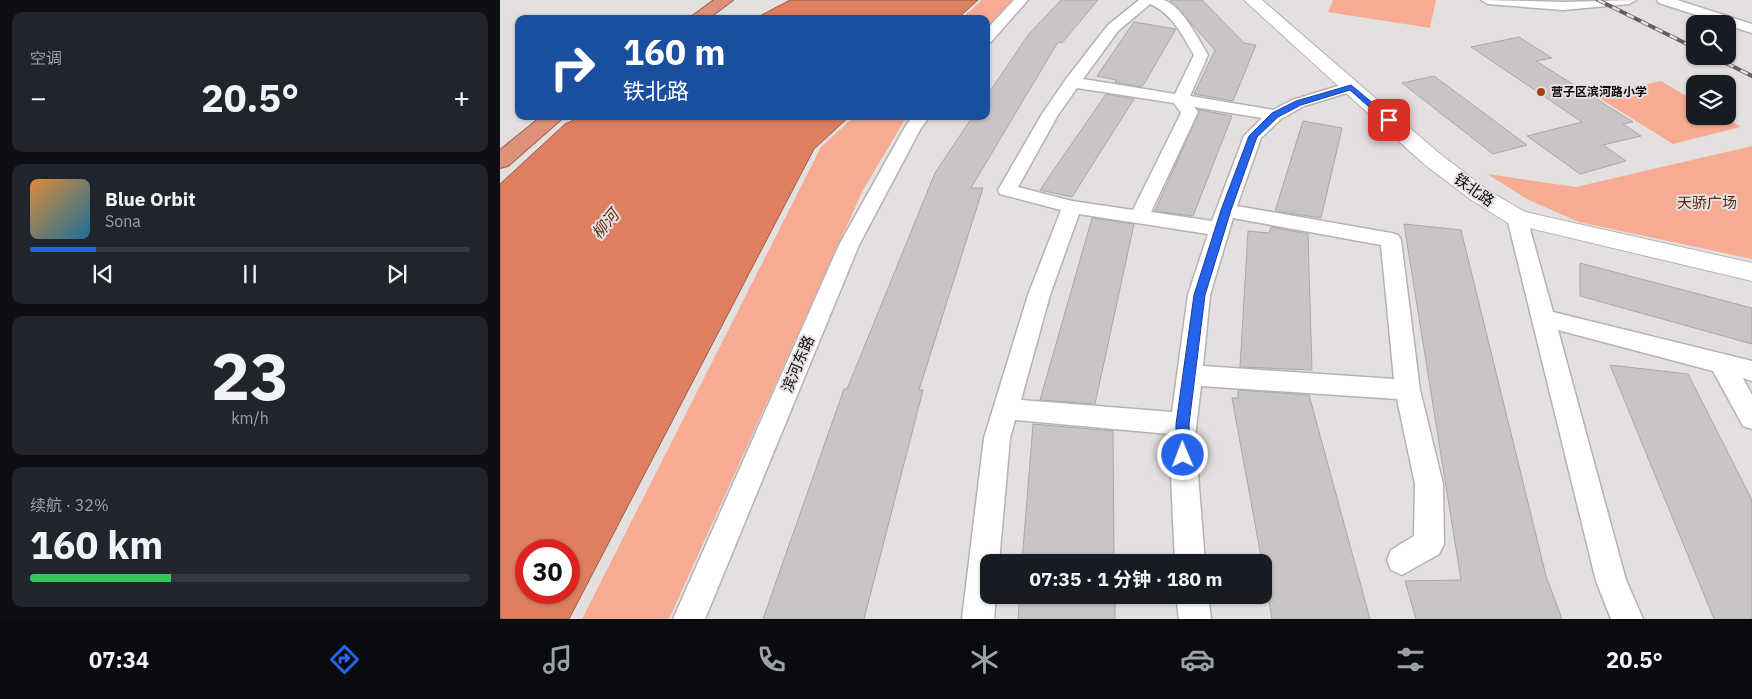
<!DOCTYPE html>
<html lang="zh">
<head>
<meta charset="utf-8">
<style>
  body { margin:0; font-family:"IBM Plex Sans","Noto Sans SC",sans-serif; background:#20242c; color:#f1f3f6; height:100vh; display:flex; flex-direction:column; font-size:19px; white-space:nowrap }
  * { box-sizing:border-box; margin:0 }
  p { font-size:16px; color:#9ea1a6 }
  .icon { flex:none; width:28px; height:28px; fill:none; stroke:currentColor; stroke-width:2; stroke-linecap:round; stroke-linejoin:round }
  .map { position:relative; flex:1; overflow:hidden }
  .sheet { display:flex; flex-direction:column; gap:12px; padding:12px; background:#0d0f14; width:500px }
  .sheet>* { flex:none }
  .banner { position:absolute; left:15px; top:15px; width:475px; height:105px; border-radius:10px; box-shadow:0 1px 4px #0004; background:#1a4fa0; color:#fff; overflow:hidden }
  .buttons { position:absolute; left:1186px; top:15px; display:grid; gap:10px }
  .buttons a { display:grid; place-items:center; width:50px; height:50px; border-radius:10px; background:#171b24; box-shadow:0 1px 4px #0004; font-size:25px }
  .speed { position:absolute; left:15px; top:539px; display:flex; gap:10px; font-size:25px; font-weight:700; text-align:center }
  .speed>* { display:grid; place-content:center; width:65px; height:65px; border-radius:50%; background:#171b24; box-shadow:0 1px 4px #0004; line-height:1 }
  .speed .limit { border:8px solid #d22; background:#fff; color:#111 }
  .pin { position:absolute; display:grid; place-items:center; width:42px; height:42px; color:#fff; margin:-21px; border-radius:10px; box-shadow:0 2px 8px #0006 }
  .me { position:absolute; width:55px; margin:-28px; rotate:359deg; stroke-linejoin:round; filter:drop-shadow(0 0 4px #0008) }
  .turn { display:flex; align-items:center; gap:18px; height:105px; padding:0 25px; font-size:22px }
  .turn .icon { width:65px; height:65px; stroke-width:2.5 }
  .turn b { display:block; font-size:35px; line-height:42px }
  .big { font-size:38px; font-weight:700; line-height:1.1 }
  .sheet .widget { flex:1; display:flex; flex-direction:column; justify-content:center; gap:8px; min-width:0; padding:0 18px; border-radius:10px; background:#20242c }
  .sheet .dial { align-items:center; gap:0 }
  .dial b { font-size:65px; line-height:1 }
  .song { display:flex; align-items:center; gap:15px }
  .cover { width:60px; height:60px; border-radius:8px; background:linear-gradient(135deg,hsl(30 70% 55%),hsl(200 70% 35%)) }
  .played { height:5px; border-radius:2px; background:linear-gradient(90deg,#2563eb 15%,#363941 15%) }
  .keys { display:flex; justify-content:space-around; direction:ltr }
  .heat { display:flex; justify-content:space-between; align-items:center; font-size:28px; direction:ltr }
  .charge { height:8px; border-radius:4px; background:linear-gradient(90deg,#34c759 32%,#363941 0) }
  .trip { position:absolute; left:480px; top:554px; width:292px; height:50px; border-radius:10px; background:#171b24; box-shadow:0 1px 4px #0004; font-weight:700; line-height:50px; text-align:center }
  .menu { display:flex; height:80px; justify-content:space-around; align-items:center; background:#090b0e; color:#9ea1a6 }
  .menu .icon { width:35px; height:35px }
  .menu .current { color:#2563eb }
  .menu b { font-size:22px; color:#f1f3f6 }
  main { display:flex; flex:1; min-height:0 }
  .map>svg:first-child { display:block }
  .green { fill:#f7ab92 }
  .water { fill:#de7f61; stroke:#9f5c47; fill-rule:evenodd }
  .building { fill:#c9c5c4; stroke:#aaa7a6 }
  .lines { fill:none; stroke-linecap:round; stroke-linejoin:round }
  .street-casing { stroke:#b6b2b1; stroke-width:3 }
  .secondary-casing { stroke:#b6b2b1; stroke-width:2 }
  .highway-casing { stroke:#956252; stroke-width:2 }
  .street { fill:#fff; fill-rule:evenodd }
  .secondary { fill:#fff; fill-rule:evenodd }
  .highway { fill:#df9179; fill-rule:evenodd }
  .rail-casing { stroke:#605e5e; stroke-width:4 }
  .rail { stroke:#e3e0df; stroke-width:2.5; stroke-dasharray:8; stroke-linecap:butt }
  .route { fill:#2563eb; stroke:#184099 }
  .poi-dot { fill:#a7401b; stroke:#e3e0df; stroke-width:2 }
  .labels { text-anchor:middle; stroke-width:4; stroke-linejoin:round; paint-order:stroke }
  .far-poi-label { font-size:12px; font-weight:bold; fill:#0c0b0b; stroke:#e3e0df; text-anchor:start }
  .street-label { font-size:15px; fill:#0c0b0b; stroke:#e3e0df }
  .park-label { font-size:15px; fill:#622612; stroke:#e3e0df }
  .water-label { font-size:16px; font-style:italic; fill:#642813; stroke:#e3e0df }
</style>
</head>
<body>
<main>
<section class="sheet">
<div class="widget"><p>空调</p>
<div class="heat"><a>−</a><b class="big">20.5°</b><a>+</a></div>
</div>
<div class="widget">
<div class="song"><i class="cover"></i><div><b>Blue Orbit</b><p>Sona</p></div></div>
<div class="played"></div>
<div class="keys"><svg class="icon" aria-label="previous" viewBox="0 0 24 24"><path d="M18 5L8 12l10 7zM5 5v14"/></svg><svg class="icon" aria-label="pause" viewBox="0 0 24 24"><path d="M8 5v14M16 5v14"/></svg><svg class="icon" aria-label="next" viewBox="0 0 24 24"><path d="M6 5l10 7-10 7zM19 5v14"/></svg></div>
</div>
<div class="widget dial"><b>23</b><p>km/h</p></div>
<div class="widget"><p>续航 · 32%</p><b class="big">160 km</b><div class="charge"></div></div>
</section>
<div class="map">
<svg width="1252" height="619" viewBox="0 0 1252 619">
  <rect width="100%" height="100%" fill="#e3e0df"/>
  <!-- green -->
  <g class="green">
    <path d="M482 0H512L486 28V19H461Z"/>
    <path d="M833 0H936L930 28 828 12Z"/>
    <path d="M1161 81 1195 101V116H1222L1241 127 1173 144 1096 96Z"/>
    <path d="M355 116H407L363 190 169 619H82L321 147Z"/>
    <path d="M1252 146V259L1079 222 1029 200 987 174 1076 187Z"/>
  </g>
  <!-- water -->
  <g class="water">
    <path d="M290 0H478L457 19H254Z"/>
    <path d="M83 116H350L314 149 69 619H0V184L65 124ZM26 550H69V592H26Z"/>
  </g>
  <!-- building -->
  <g class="building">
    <path d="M561 0H598L562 43 558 42 471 188H483L419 390H423L364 619H263L344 389H347L435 173 473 116H486V97L528 35Z"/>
    <path d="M670 0H702L744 43 756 45 733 101 694 94 715 50Z"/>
    <path d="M634 22 676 29 644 84 641 87 615 82 616 80 597 76Z"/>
    <path d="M1019 37 1052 58 1036 61 1133 122 1123 124 1141 136 1103 145 1126 161 1080 174 1027 136 1082 122 971 47Z"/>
    <path d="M934 76 1027 145 993 154 902 83Z"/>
    <path d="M606 94 634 99 572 197 540 190Z"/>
    <path d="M700 110 732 116 693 216 655 211Z"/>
    <path d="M803 121 842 128 821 218 775 211Z"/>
    <path d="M592 218 634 224 595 404 540 400Z"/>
    <path d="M904 224 961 230 1046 576 1062 619H916L905 581 961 580Z"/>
    <path d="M771 227 808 234 812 370 740 367 748 231 769 233Z"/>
    <path d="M1080 263 1252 308V344L1080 296Z"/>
    <path d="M1110 365 1188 374 1252 500V619H1214Z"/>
    <path d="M738 390 809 395 870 619H772L764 574V562H762L732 398H738Z"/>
    <path d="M533 424 613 431 614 562H522Z"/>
    <path d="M520 595H615V619H518Z"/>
  </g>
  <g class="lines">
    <!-- street casing -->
    <g class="street-casing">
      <g id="street">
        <path d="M514 0H528L491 42 486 43V30Z"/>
        <path d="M639 0C646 0 656 0 663 0 681 4 699 40 708 55L690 96 773 110 792 100 851 82 857 84 859 87 857 90 804 106 781 119 761 138 737 206 891 233 898 235 901 240 920 390 943 484 944 544 939 554 902 575 891 570 887 560 891 550 914 536 915 484 897 399 701 386 695 437 705 562H675L669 434 515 420 510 438 499 562H489V595H496L494 619H462L484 438 528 295 561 210 500 194 498 190 542 114 566 79 608 25ZM650 4C672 13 682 35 694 55L675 94 583 79 618 31ZM577 88 674 103 681 113 633 210 572 201 518 187 558 115ZM694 107 762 118 744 136 712 221 651 212 698 112ZM579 214 708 234 688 295 672 412 521 400 550 295ZM733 218 881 245 894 379 703 366 710 295Z"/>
        <path d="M981 0 1063 2 1136 0 1129 4 1063 10 988 4Z"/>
        <path d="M1157 0H1177L1252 24V33L1159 3Z"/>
        <path d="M413 116H430L421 128 359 245 205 619H173L339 245 405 127Z"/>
        <path d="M1017 212 1024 214 1027 218 1053 312 1252 361V381L1243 378 1252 395V429L1243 426 1213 371 1058 330 1126 580 1143 619H1111L1096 581 1007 218 1010 214Z"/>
        <path d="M676 595H708L711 619H679Z"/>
      </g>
    </g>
    <!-- secondary casing -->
    <g class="secondary-casing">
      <path id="secondary" d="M744 0H762L940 154 986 189 1025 212 1252 263V281L1008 223 970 199 924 164Z"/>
    </g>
    <!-- highway casing -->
    <g class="highway-casing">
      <g id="highway">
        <path d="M214 0H233L208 19H188Z"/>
        <path d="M42 116H65L8 166 0 168V150Z"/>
      </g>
    </g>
    <!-- street -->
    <use href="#street" class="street"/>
    <!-- secondary -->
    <use href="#secondary" class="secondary"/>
    <!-- highway -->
    <use href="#highway" class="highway"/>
    <!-- rail casing -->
    <g class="rail-casing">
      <g id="rail">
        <path d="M1098 0 1195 48"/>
        <path d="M1212 56 1252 76"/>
      </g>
    </g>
    <!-- rail -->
    <use href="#rail" class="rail"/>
  </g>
  <!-- route -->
  <path class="route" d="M851 85 892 119V122H886L850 90 801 105 778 117 757 137 731 210 705 295 689 424 690 455 688 459 683 461 678 459 676 455V424L694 295 721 210 749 136 772 113 796 101Z"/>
  <!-- markers -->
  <circle class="poi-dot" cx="1041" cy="92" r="5"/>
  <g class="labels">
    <!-- far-poi labels -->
    <g class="far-poi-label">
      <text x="1051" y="96">营子区滨河路小学</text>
    </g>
    <!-- street labels -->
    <g class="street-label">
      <text transform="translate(974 190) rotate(35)" y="5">铁北路</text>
      <text transform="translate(298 364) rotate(-67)" y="5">滨河东路</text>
    </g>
    <!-- park labels -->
    <g class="park-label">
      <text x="1207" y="208">天骄广场</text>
    </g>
    <!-- water labels -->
    <g class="water-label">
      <text transform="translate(105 224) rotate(-50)" y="6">柳河</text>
    </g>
  </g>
</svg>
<div class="buttons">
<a><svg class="icon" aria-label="search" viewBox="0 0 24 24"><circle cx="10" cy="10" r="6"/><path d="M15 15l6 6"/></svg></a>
<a><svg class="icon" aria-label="layers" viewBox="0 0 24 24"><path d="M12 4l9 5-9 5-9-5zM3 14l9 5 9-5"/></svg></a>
</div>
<div class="speed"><div class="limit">30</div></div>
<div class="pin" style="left:889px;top:120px;background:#d93025"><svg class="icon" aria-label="arrive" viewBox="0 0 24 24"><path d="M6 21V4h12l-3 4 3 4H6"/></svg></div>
<svg class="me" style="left:683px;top:455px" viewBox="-20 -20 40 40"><circle r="17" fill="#2563eb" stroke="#fff" stroke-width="3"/><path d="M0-11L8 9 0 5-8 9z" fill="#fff"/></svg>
<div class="trip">07:35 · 1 分钟 · 180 m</div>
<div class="banner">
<div class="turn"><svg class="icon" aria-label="right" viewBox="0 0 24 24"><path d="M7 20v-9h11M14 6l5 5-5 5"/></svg><div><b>160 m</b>铁北路</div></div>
</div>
</div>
</main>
<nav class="menu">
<b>07:34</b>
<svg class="icon current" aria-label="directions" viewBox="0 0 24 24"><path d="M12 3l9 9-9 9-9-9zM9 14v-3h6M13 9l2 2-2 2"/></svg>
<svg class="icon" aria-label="music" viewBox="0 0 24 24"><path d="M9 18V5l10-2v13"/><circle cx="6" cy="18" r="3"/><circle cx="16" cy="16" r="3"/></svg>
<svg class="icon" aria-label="phone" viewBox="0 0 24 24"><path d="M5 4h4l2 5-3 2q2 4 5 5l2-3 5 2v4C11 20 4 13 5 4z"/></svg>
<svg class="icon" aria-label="climate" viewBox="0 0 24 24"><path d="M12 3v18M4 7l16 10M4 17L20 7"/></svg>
<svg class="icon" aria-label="car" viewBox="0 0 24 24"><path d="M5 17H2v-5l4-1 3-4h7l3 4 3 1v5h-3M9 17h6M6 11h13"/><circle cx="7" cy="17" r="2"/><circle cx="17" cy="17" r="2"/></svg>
<svg class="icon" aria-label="filters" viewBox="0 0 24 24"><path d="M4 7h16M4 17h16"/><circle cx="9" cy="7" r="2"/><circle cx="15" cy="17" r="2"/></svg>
<b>20.5°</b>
</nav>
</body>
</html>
